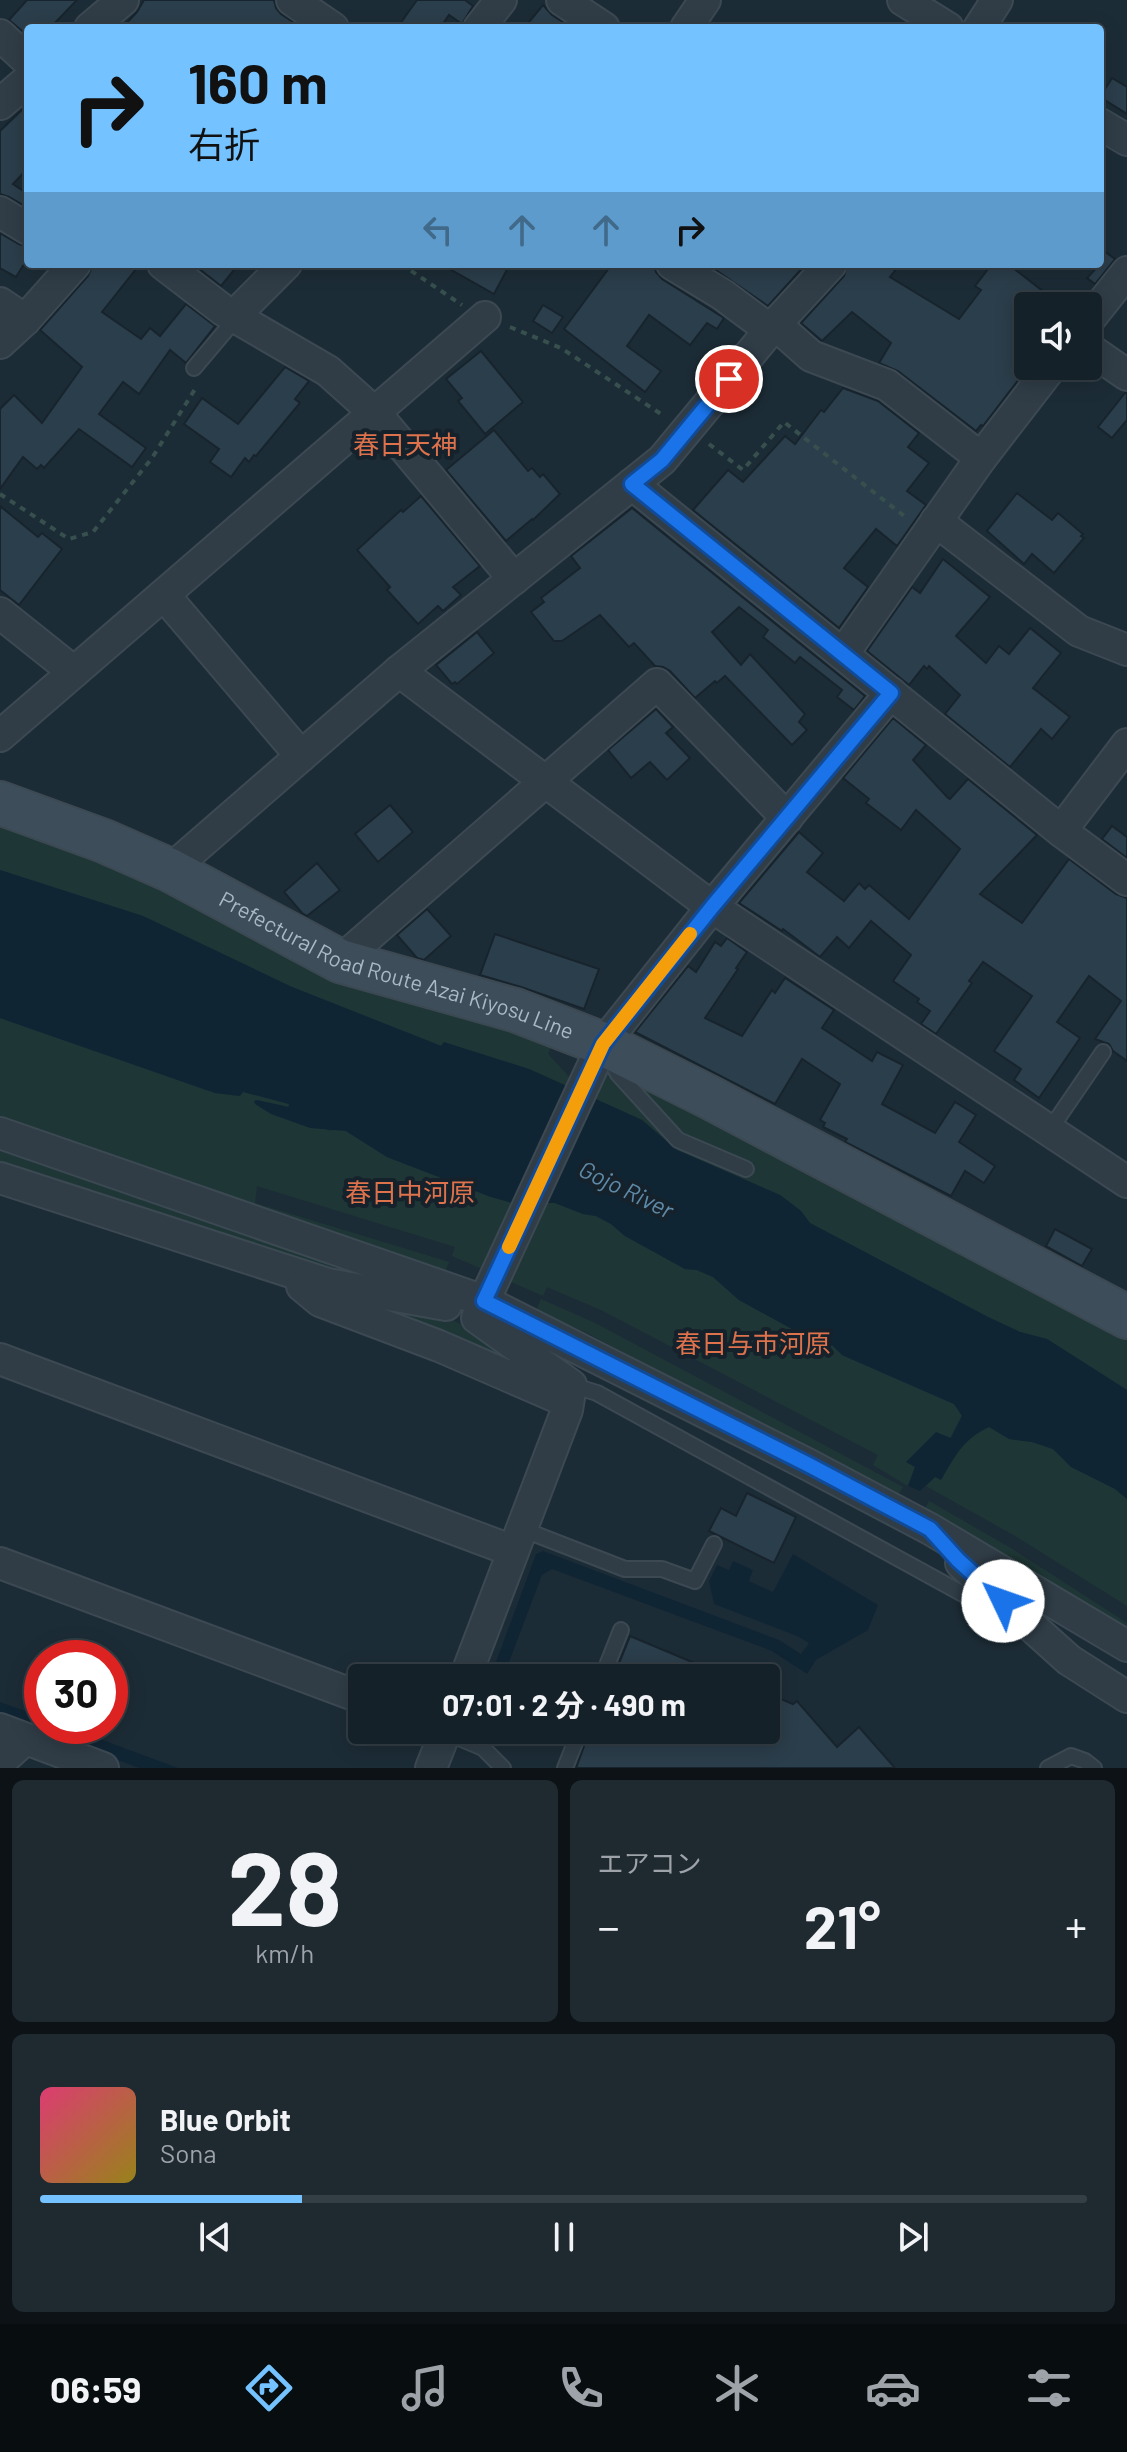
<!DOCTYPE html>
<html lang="ja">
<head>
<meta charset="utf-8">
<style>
  body { margin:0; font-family:Barlow,"Noto Sans JP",sans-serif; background:#1e2930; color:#f1f3f6; height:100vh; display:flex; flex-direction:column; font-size:30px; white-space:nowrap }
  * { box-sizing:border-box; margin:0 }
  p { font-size:26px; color:#9da3a8 }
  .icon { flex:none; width:44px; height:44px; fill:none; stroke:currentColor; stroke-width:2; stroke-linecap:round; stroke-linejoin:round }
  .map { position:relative; height:1768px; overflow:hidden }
  .sheet { display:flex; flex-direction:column; gap:12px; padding:12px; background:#0c1216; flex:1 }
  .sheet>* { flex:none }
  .guide { position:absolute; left:24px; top:24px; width:1080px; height:244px; border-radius:8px; box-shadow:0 4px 20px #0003,0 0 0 2px #343e45; background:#74c2ff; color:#111; overflow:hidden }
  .fabs { position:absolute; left:1014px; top:292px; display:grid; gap:16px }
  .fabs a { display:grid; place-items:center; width:88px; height:88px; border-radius:8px; background:#152128; box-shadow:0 4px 20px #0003,0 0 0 2px #343e45; font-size:40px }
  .speed { position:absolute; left:24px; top:1640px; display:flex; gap:16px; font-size:40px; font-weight:700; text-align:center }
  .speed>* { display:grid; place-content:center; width:104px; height:104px; border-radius:50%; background:#152128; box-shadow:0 4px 20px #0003,0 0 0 2px #343e45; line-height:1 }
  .speed .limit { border:12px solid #d22; background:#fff; color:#111 }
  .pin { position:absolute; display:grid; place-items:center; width:68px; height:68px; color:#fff; margin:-34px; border:4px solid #fff; border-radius:50%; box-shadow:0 2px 8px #0007 }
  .me { position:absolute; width:88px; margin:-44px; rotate:312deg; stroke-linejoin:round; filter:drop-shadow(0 0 6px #0008) }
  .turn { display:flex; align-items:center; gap:28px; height:168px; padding:0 32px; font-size:36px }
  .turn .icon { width:104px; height:104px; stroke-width:2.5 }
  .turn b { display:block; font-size:56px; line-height:68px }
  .lanes { display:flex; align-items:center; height:76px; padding:0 32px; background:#0003; justify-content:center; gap:40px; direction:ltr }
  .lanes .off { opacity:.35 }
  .big { font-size:60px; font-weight:700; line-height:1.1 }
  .sheet .tile { flex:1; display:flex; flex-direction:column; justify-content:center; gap:12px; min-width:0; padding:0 28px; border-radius:12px; background:#1e2930 }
  .sheet .dial { align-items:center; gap:0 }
  .dial b { font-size:104px; line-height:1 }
  .song { display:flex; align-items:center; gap:24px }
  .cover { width:96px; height:96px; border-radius:12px; background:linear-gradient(135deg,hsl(340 70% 55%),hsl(50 70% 35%)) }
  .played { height:8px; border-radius:4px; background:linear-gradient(90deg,#74c2ff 25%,#343e45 25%) }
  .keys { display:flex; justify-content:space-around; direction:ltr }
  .heat { display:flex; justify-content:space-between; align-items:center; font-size:44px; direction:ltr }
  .sheet .tiles { flex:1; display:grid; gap:12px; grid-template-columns:1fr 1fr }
  .tile:last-child { grid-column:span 2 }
  .trip { position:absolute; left:348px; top:1664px; width:432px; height:80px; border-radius:8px; background:#152128; box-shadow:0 4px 20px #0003,0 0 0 2px #343e45; font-weight:700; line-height:80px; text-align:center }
  .menu { display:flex; height:128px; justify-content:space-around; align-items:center; background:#080d10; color:#9da3a8 }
  .menu .icon { width:56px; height:56px }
  .menu .active { color:#74c2ff }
  .menu b { font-size:36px; color:#f1f3f6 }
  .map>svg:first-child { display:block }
  .green { fill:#1e3736 }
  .water { fill:#102534 }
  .building { fill:#2b3e4b; stroke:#18242d; stroke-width:2 }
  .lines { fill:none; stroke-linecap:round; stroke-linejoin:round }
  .service-casing { stroke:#3c4953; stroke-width:18 }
  .minor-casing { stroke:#3c4953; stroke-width:34 }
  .secondary-casing { stroke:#3c4953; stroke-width:46 }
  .path { stroke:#37504e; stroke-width:4; stroke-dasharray:6 6; stroke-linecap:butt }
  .service { stroke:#303d47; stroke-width:14 }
  .minor { stroke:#303d47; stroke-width:30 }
  .secondary { stroke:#3d4d5a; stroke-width:42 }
  .route-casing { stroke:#114b97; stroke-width:20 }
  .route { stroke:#1a73e8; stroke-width:14 }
  .slow { stroke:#f59e0b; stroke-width:14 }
  .labels { text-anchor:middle; stroke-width:8; stroke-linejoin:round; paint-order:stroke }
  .street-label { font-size:22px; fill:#a9b9c5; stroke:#16222b }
  .water-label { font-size:24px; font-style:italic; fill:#5e8aa8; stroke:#16222b }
  .quarter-label { font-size:26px; fill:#dd724c; stroke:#16222b }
</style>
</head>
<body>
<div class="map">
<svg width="1127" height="1768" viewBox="0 0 1127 1768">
  <rect width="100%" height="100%" fill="#1c2c36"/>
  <!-- green -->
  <g class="green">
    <path d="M0 816 506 1022 552 1044 548 1054 572 1080 569 1087 529 1069 443 1043 442 1046 292 987 143 916 0 870Z"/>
    <path d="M0 1018 215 1093 239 1096 243 1091 289 1104 287 1108 329 1131 338 1129 346 1131 387 1157 491 1197 518 1203 487 1271 452 1256 455 1247 257 1186 255 1203 449 1262 443 1277 0 1127Z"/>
    <path d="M607 1071 678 1144 748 1176 755 1164 682 1133 657 1109 632 1078 1127 1336V1390L1047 1339 1020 1332 988 1317 810 1223 801 1211 780 1195 677 1150 642 1120 594 1098Z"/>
    <path d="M0 1142 416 1284 330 1275 0 1169Z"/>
    <path d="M541 1203H555L583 1214 596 1216 611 1224 625 1236 685 1269 697 1270 713 1277 739 1300 801 1334 833 1346 842 1355 954 1404 962 1415 950 1438 907 1462 915 1467 908 1486 873 1465 878 1455 601 1310 547 1287 543 1296 507 1280Z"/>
    <path d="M340 1295 444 1316 465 1326 513 1356 509 1363Z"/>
    <path d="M541 1299 595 1323 903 1487 896 1499 589 1334 536 1311Z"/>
    <path d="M989 1426 1009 1439 1032 1442 1053 1449 1071 1467 1115 1489 1127 1499V1606L1017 1537 926 1486 935 1477 941 1479C956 1455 962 1440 989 1426Z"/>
    <path d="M929 1501 1014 1550 1127 1623V1638L922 1514Z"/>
  </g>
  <!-- water -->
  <g class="water">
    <path d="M0 870 143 916 292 987 441 1046 444 1042 529 1069 642 1120 677 1150 780 1195 801 1211 810 1223 988 1317 1020 1332 1047 1339 1127 1390V1499L1115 1489 1071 1467 1053 1449 1032 1442 1009 1439 989 1427C962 1440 956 1455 941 1480L935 1477 920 1491 908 1486 915 1467 906 1462 936 1432 951 1438 962 1416 954 1404 842 1355 833 1346 801 1334 739 1300 713 1277 697 1270 685 1269 625 1236 611 1224 596 1216 583 1214 555 1203H512L491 1197 387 1157 346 1131 310 1128 271 1114 255 1104 254 1101 257 1100 289 1107V1104L243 1092 240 1096 215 1093 0 1018Z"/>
    <path d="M543 1551 779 1640 801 1654 809 1643 797 1636 714 1604 709 1581 717 1565 729 1570 733 1561 753 1570 749 1581 773 1592 793 1554 878 1605 868 1630 816 1660 807 1674 772 1651 552 1569 542 1575 503 1678H490L536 1554Z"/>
    <path d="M0 1702 42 1717V1726H65L178 1768H139L0 1716Z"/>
  </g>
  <!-- building -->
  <g class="building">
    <path d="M27 0H77L50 28H28V36L9 20Z"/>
    <path d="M144 0H274L276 8 281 14 299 26 122 28 137 12Z"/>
    <path d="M417 0H465L473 6 462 24 449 15 440 28H397Z"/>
    <path d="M543 5 552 15 572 28H524Z"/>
    <path d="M1112 78 1127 87V114L1100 97Z"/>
    <path d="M28 104V168L13 184 28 194V208L9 197 0 194V131Z"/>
    <path d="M0 233 19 244 28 247V258L16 277 0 268Z"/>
    <path d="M1100 248 1115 259 1095 284 1087 278 1100 264Z"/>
    <path d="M93 264H140L102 312 141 339 150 328 160 336 186 304 215 326 186 363 170 350 139 394 123 382 99 414 146 448 132 467 79 429 44 468 41 465 37 469 23 457 0 489V409L14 395 42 423 82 367 40 330 88 276Z"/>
    <path d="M193 264H239L221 286Z"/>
    <path d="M441 264H510L494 294Z"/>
    <path d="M612 264H654L656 272 662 279 724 318 717 329 707 323 690 345 649 315 627 346 661 371 645 392 564 329Z"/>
    <path d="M707 264H806L768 306Z"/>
    <path d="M848 264H900L890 277 959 319 981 290 975 286 992 264H1008L1062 306H1028L1029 366 983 426 981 425 976 431 898 371 879 363 891 343 852 312 822 341 801 323 844 276Z"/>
    <path d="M543 305 563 317 552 333 533 321Z"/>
    <path d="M481 351 523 402 485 434 458 401 462 398 446 379Z"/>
    <path d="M285 367 309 381 295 399 300 403 256 456 254 455 249 462 245 458 231 477 210 462 219 449 184 424 202 398 238 424Z"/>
    <path d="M843 388 878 401 919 433 908 447 929 463 907 491 926 505 897 546 876 529 844 568 868 587 839 628 693 510 728 470 743 482 785 436 795 444 821 410 824 412Z"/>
    <path d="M1125 393H1127V420L1112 438 1098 427Z"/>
    <path d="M494 430 528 471 532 468 540 477 543 474 560 494 533 520 532 519 506 541 446 470Z"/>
    <path d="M1017 493 1052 520 1058 513 1083 534 1081 536 1084 538 1054 573 1032 554 1024 564 987 531Z"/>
    <path d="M421 496 480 566 453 587 461 595 443 611 438 606 418 624 387 590 390 587 357 550 401 510 403 512Z"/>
    <path d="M0 506 38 537 42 533 62 549 19 605 0 590Z"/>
    <path d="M632 508 865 696 854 710 837 697 842 690 800 657 795 663 763 637 768 630 739 607 712 632 741 665 750 654 805 714 799 722 807 730 792 745 725 676 717 683 715 681 695 698 670 671 663 667 655 666 634 643 629 647 600 615 562 641H554L531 612 544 602 541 598 580 568 571 556Z"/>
    <path d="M943 559 990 597 956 636 986 663 999 646 1009 654 1030 628 1061 653 1033 688 1070 717 1052 739 1041 729 1010 767 945 714 960 695 929 666 927 669 924 666 909 685 867 651 912 587 920 593Z"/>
    <path d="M477 632 494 653 457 684 455 682 452 684 436 665Z"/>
    <path d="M656 709 673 727 666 733 690 758 667 780 650 762 631 778 608 750Z"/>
    <path d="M893 718 926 745 913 760 948 798 950 799 968 779 1037 835 980 894 1022 923 1069 859 1116 894 1127 898V1061L1113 1051 1109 1044 1095 1039 1121 1001 1089 976 1057 1022 1080 1038 1039 1098 1014 1080 1021 1069 994 1051 1032 996 983 962 969 981 972 983 936 1034 921 1024 930 1011 917 1002 919 999 893 981 911 955 871 921 849 948 837 937 820 957 783 929 782 931 739 903 799 832 823 853 807 872 844 901 859 883 865 889 869 885 909 919 960 849 916 810 901 830 866 803 869 799 843 778Z"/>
    <path d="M390 805 413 832 378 862 355 834Z"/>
    <path d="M1112 826 1127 837V858L1102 839Z"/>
    <path d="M317 863 340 890 307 916 302 913 284 892Z"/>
    <path d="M427 909 451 936 424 960 417 958 397 935Z"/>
    <path d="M495 934 599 969 584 1009 521 987 480 975Z"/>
    <path d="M727 938 747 952 736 968 738 969 705 1018 742 1036 772 990 775 993 785 978 834 1010 822 1028 872 1061 877 1052 903 1065 882 1104 935 1133 955 1102 976 1115 959 1142 995 1166 984 1183 965 1171 951 1196 845 1142 847 1139 823 1127 825 1123 820 1120 840 1084 802 1059 775 1104 635 1032 688 966 696 972 715 942 721 946Z"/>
    <path d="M1055 1229 1092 1249 1082 1266 1046 1246Z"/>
    <path d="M747 1493 796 1517 774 1563 709 1531 721 1508 736 1516Z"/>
    <path d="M630 1636 730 1678H613Z"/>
    <path d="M766 1693 793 1704 797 1701 837 1747 859 1727 895 1768H576L590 1730H766Z"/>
  </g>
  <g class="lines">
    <!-- service casing -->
    <g class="service-casing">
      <g id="service">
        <path d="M194 368 237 317"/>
        <path d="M610 1059 618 1074 678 1140 746 1169"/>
        <path d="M1049 1131 1103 1052"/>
        <path d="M571 1385 597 1393 1003 1616"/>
        <path d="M522 1529 625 1569H662L695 1581 714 1544"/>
        <path d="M602 1678 621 1630"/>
        <path d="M445 1732 483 1748 503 1768"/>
        <path d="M565 1768 580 1730"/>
        <path d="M1048 1768 1071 1756 1085 1761 1094 1768"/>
      </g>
    </g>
    <!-- minor casing -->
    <g class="minor-casing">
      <g id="minor">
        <path d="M292 0 333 28"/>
        <path d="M562 0 604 28"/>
        <path d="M903 0 948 28"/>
        <path d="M90 28 123 0"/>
        <path d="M479 28 501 0"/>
        <path d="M686 28 705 0"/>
        <path d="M979 28 997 0"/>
        <path d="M0 35 28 61"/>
        <path d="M0 104 28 80"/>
        <path d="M1100 124 1127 140"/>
        <path d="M0 212 28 229"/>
        <path d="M163 264 223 310 328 371 375 413 514 579"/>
        <path d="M672 264 723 295 770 330"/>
        <path d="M0 303 25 320"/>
        <path d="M234 316 286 264"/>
        <path d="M1088 321 1127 272"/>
        <path d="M775 324 811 356 887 385 981 458"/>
        <path d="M0 343 25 320 75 264"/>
        <path d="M1088 348 1127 375"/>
        <path d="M632 484 1061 831 1127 880"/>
        <path d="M936 521 1079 631 1127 650"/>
        <path d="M164 595 301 756"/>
        <path d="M0 613 74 672"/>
        <path d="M843 654 981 458 1052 366"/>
        <path d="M399 671 712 907 1127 1182"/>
        <path d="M0 736 485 317"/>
        <path d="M1061 831 1127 744"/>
        <path d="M170 870 399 671 662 460 770 330 831 264"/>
        <path d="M340 961 657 684 787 818"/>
        <path d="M0 1133 484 1301 807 1464 930 1529 1127 1646"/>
        <path d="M0 1178 328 1284 446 1305"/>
        <path d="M302 1286 320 1301 439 1346 568 1402"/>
        <path d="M0 1359 513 1551"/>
        <path d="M0 1563 362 1698"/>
        <path d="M961 1563 1069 1660 1127 1697"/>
        <path d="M465 1678 567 1410 571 1385 477 1318 484 1301 603 1044 712 907 891 693"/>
        <path d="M0 1729 103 1768"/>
        <path d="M0 1762 25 1739"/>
        <path d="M431 1768 446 1730"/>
      </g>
    </g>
    <!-- secondary casing -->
    <g class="secondary-casing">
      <g id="secondary">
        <path id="s1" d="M0 803 104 841 170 870 340 961 515 1010 603 1044 709 1097 1127 1317"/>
      </g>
    </g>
    <!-- path -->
    <g class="path">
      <path d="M401 264 462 305"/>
      <path d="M510 327 561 348 664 416"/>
      <path d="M709 444 743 470 784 422 908 519"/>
      <path d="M0 494 69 539 93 532 152 458 197 386"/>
    </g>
    <!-- service -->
    <use href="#service" class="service"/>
    <!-- minor -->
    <use href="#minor" class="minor"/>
    <!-- secondary -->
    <use href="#secondary" class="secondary"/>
  </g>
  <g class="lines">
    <!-- route casing -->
    <g class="route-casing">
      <path id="route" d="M729 379 662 460 632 484 891 693 712 907 603 1044 484 1301 807 1464 930 1529 958 1560 1003 1601"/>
    </g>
    <!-- route -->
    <use href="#route" class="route"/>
    <!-- slow -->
    <path class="slow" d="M509 1247 603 1044 690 934"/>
  </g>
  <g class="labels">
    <!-- street labels -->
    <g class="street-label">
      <text dy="8" stroke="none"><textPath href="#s1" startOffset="430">Prefectural Road Route Azai Kiyosu Line</textPath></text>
    </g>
    <!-- water labels -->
    <g class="water-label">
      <text transform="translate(626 1190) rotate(26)" y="8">Gojo River</text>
    </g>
    <!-- quarter labels -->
    <g class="quarter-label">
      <text x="405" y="454">春日天神</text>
      <text x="410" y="1202">春日中河原</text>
      <text x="753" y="1353">春日与市河原</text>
    </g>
  </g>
</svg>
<div class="fabs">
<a><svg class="icon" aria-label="sound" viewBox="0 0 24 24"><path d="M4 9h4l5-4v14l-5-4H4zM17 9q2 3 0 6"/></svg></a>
</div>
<div class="speed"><div class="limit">30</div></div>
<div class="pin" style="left:729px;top:379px;background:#d93025"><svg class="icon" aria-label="arrive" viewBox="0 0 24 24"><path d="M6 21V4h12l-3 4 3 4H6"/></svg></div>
<svg class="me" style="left:1003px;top:1601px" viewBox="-20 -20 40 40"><circle r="19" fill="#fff"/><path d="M0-13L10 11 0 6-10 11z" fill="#1a73e8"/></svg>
<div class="trip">07:01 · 2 分 · 490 m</div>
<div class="guide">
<div class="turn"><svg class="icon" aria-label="right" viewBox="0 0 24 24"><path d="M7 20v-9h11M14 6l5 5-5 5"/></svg><div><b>160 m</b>右折</div></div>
<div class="lanes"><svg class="icon off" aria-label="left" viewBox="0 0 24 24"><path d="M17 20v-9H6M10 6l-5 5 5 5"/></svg><svg class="icon off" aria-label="ahead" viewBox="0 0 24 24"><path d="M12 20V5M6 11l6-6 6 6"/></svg><svg class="icon off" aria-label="ahead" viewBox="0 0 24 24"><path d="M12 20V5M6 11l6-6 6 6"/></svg><svg class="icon" aria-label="right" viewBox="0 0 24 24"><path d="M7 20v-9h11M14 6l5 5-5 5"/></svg></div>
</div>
</div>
<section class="sheet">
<div class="tiles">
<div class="tile dial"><b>28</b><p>km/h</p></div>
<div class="tile"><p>エアコン</p>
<div class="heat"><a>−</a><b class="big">21°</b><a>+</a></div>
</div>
<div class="tile">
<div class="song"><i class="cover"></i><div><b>Blue Orbit</b><p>Sona</p></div></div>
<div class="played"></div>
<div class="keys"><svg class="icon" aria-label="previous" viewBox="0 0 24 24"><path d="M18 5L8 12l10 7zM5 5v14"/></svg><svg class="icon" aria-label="pause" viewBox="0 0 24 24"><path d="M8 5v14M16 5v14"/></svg><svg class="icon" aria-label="next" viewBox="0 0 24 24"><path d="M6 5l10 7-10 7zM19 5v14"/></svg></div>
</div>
</div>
</section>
<nav class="menu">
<b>06:59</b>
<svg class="icon active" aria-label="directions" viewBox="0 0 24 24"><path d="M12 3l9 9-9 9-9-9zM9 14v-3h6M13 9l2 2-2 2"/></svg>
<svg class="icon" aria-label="music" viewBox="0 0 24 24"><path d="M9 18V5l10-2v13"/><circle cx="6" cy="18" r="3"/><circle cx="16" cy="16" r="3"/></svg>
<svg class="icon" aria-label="phone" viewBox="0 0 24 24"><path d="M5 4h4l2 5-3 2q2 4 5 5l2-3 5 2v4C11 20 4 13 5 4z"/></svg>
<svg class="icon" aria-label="climate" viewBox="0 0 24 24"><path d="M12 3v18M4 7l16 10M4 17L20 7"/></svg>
<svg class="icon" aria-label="car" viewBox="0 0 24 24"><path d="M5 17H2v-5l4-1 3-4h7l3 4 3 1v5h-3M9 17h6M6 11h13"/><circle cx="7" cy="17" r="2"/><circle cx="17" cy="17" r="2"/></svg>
<svg class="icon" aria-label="filters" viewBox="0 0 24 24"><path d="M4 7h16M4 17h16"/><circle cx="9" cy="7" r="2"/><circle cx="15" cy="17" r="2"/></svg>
</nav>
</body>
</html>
